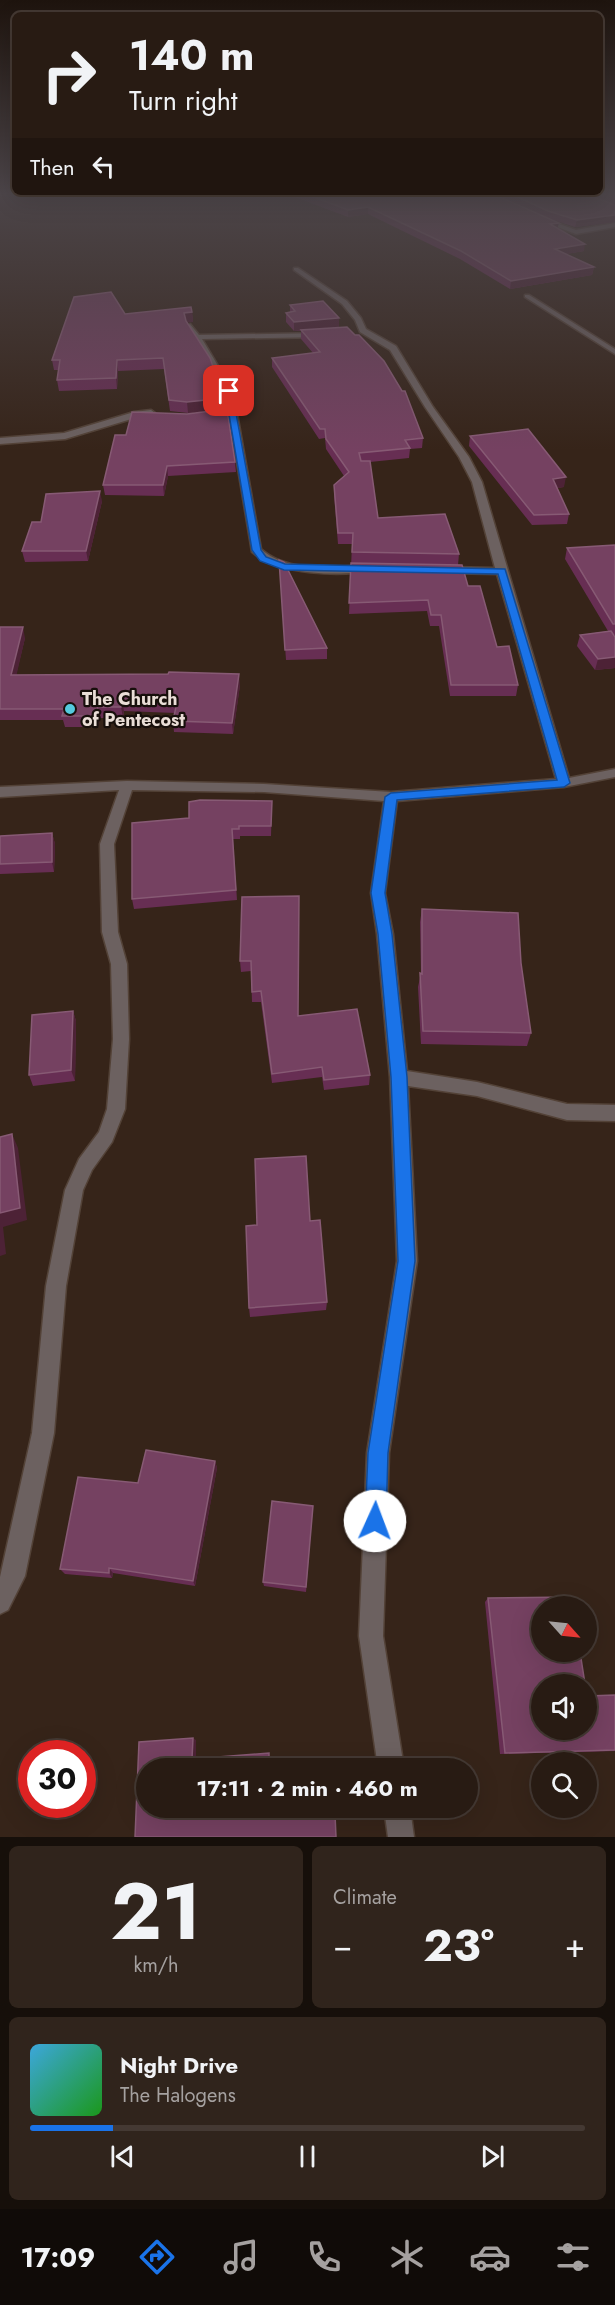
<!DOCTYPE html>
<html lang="en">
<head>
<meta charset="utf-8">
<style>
  body { margin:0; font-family:Jost,sans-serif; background:#30241c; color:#f1f3f6; height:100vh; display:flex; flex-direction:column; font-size:22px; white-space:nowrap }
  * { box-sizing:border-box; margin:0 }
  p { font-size:20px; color:#a5a1a0 }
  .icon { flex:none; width:33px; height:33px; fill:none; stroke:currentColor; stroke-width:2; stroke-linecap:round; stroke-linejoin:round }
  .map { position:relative; height:1837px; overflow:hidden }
  .panel { display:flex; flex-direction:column; gap:9px; padding:9px; background:#160f0a; flex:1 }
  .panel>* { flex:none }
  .top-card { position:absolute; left:12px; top:12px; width:591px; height:183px; border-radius:9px; box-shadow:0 6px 24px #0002,0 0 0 2px #443933; background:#281b13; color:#f1f3f6; overflow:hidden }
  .needle { width:39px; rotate:117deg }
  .fabs { position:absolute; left:531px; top:1596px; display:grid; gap:12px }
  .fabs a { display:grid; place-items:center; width:66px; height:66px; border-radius:50%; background:#281b13; box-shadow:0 6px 24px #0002,0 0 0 2px #443933; font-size:30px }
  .speed { position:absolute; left:18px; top:1740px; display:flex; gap:12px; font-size:30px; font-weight:700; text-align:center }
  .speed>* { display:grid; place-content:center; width:78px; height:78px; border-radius:50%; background:#281b13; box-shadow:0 6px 24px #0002,0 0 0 2px #443933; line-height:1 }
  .speed .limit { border:9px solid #d22; background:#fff; color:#111 }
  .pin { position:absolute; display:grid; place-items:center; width:51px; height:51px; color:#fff; margin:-26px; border-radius:12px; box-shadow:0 3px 9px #0006 }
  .me { position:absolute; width:66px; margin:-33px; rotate:2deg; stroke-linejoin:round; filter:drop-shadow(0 0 4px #0008) }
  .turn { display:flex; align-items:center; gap:21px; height:126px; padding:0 18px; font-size:27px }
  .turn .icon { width:78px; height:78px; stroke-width:2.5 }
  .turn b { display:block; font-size:42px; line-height:51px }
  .then { display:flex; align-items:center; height:57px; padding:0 18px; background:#0003; gap:12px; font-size:22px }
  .big { font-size:45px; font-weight:700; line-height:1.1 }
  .panel .widget { flex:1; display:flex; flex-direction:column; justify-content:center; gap:9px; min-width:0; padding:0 21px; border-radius:9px; background:#30241c }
  .panel .dial { align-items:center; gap:0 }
  .dial b { font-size:78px; line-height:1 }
  .song { display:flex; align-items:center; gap:18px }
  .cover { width:72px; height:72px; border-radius:9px; background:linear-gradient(135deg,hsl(200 70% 55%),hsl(120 70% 35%)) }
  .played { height:6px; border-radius:3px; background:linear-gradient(90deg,#1a73e8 15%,#443933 15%) }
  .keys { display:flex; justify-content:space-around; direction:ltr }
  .heat { display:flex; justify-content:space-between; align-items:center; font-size:33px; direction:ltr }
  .panel .tiles { flex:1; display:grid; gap:9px; grid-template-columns:1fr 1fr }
  .widget:last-child { grid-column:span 2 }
  .trip { position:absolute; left:136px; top:1758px; width:342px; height:60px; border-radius:30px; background:#281b13; box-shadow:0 6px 24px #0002,0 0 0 2px #443933; font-weight:700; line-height:60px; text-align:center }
  .menu { display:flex; height:96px; justify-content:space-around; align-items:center; background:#100b08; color:#a5a1a0 }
  .menu .icon { width:42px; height:42px }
  .menu .on { color:#1a73e8 }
  .menu b { font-size:27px; color:#f1f3f6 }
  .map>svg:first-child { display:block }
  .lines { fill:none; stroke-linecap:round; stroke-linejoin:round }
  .minor-casing { stroke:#534237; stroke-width:3 }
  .minor { fill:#6c6160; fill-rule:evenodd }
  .wall { fill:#672e53 }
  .shaded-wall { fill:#4d2236 }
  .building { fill:#754161; stroke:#875a74; stroke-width:1.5 }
  .route { fill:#1a73e8; stroke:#114b97; stroke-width:1.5 }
  .poi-dot { fill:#54cade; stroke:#170f0b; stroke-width:2 }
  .labels { text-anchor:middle; stroke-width:4.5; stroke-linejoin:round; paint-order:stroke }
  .poi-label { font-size:18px; font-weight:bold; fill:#eaded7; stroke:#170f0b; text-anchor:start }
</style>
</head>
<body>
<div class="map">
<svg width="615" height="1837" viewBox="0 0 615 1837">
  <rect width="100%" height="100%" fill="#362419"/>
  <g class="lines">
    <!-- minor casing -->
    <g class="minor-casing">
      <g id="minor">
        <path d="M540 217 576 230 615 223V227L576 234 538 220Z"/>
        <path d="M294 268H298L347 301 361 318 366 329 396 346 433 407 469 457 482 482 569 778 615 769V777L564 787 397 801 385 893 393 934 407 1071 477 1082 567 1104 615 1105V1121L567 1120 477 1096 408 1086 417 1261 389 1453 383 1636 404 1768H378L359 1636 367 1453 397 1261 390 1077 377 934 371 893 384 801 264 792 132 790 114 844 118 932 127 964 129 1039 125 1109 112 1142 92 1170 83 1190 66 1286 54 1433 25 1576 8 1610 0 1614V1577L32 1433 46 1286 65 1190 79 1159 99 1132 107 1109 113 1039 111 964 102 932 100 844 119 790 0 797V787L127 781 264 784 391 792 556 779 497 574 445 573 440 570 445 567 495 568 472 482 459 457 425 407 390 350 360 332 355 320 342 304 294 270Z"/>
        <path d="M525 295H529L615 349V354L525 297Z"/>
        <path d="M190 324 199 335 325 333V337L202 339 233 391 261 549C289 574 335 566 370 565L374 566V570C341 577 278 575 252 552L225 391 186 326Z"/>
        <path d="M151 410 155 413 154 415 138 417 65 439 0 444V438L64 433 134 412Z"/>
        <path d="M384 1808H410L414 1837H388Z"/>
      </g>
    </g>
    <!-- minor -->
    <use href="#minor" class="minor"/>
  </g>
  <!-- wall -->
  <g class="wall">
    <path d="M284 193H390L411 198 392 193H491L537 213 498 195V193H584L606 202 586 193H615V222L575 227 550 219 558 228 584 251 566 254 594 267 592 275 510 289 460 259 368 214 348 217Z"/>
    <path d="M290 305 339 327 423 438 422 448 410 449 409 458 370 462 378 518 459 554 458 565 468 586 497 647 518 685 516 696H450L439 626H430L427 611 349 614 352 544H338L334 495V485L344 476 326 449 325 438 319 439 272 367V358L313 353 301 339V331H294L286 322V313L290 312Z"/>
    <path d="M192 312 193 322H187L224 398 225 409 235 462 236 472 168 476 164 496 105 495 103 485 126 435 187 414 224 409 188 413 170 411 164 369 118 371 117 389 59 391 57 380 59 370H54L52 360 125 314Z"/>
    <path d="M470 436 564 487 557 488 569 514 567 524 532 525 469 446Z"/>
    <path d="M102 501 88 561 25 562 22 551 41 522Z"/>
    <path d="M615 545V635H613L615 637V668L595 670 577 646 580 635 608 631 565 559 567 548Z"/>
    <path d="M279 560 327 648V659L286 660Z"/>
    <path d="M0 627 25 638 16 675 240 685 233 734 174 732 173 721 175 713 124 711 123 718H100L98 727H65L63 720H0Z"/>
    <path d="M272 801 271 836H240V839H233L237 900 134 909 132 899 189 818Z"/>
    <path d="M52 833 55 844 54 872 0 874V836Z"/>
    <path d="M242 897 298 1016 370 1075 369 1085 324 1090 322 1077 272 1083 261 1002H252L251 971 241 972 240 961Z"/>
    <path d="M422 909 521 963 531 1033 527 1046 421 1044 418 987 421 973 420 922Z"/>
    <path d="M73 1011 76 1021 75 1081 33 1086 29 1075Z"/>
    <path d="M327 1302 326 1310 250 1317 249 1308Z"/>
    <path d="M215 1461 217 1468 195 1586 113 1573 112 1578 65 1574 60 1569 138 1483Z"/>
    <path d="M313 1506 306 1592 264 1586 263 1582Z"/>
    <path d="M488 1598 587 1696 615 1695V1751L500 1754 485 1602Z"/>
  </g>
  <!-- shaded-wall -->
  <g class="shaded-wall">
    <path d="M368 207V214L348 217V210Z"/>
    <path d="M615 215V222L575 227 577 220Z"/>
    <path d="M559 223 557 230 550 224Z"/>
    <path d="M585 244 584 251 554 256 555 249Z"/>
    <path d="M594 267 592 275 510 289 511 281Z"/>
    <path d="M192 312 193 322 185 323 184 313Z"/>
    <path d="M339 318V328L294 331V322Z"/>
    <path d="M117 360 118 371 117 389 116 378Z"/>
    <path d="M224 398 225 409 188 413 187 402Z"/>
    <path d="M167 466 168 476 164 496 163 485Z"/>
    <path d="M566 477 564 487 551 489 553 479Z"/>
    <path d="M100 491 102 501 88 561 86 551Z"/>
    <path d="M23 627 25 638 14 686 11 675Z"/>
    <path d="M615 657V668L595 670 598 659Z"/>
    <path d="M239 674 240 685 233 734 232 723Z"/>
    <path d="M122 700 124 711 123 718 121 707Z"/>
    <path d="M98 707 100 718 98 727 96 716Z"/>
    <path d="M52 833 55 844 54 872 52 862Z"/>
    <path d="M73 1011 76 1021 75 1081 71 1070Z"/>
    <path d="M12 1134 18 1148 27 1220 3 1227 6 1254 0 1256V1213Z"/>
    <path d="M215 1461 217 1468 195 1586 193 1581Z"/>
    <path d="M109 1568 113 1573 112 1578 109 1573Z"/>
    <path d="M193 1738 196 1740V1760L192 1759Z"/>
  </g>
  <!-- building -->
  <g class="building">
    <path d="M303 193H390L411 198 417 195 416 193H491L559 223 550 224 585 244 555 249 594 267 511 281 461 251 368 207 348 210Z"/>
    <path d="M509 193H584L615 205V215L577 220 548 211Z"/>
    <path d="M603 193H615V198Z"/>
    <path d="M111 292 125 314 191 307 192 312 184 313 186 321 210 358 224 398 187 402 169 400 163 358 117 360 116 378 57 380 60 360H52L74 297Z"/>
    <path d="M323 301 339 318 294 322 286 313 295 311 290 305Z"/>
    <path d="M347 327 355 335H359L384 361 402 391H405L423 438 405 440 410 448 359 453 361 461H370L378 518 445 514 459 554 352 552 353 533H338L334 485 349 472 326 439 325 429H320L272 358 320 352 301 330Z"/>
    <path d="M227 409 235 462 167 466 163 485H103L115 435H126L132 412 187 414Z"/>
    <path d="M528 429 566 477 553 479 569 514 534 515 470 436Z"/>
    <path d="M100 491 86 551H22L32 522H41L46 494Z"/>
    <path d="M615 545V624H613L567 548Z"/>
    <path d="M279 560 284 562 327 648 285 650Z"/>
    <path d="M351 563 462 565 468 586H480L497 647 509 646 518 685H451L441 615H431L428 600 349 603Z"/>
    <path d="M0 627H23L11 675 168 674 169 672 239 674 232 723 173 721 177 702 122 700 121 707H98L96 716H62L64 709H0Z"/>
    <path d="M611 631 615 637V657L598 659 580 635Z"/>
    <path d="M200 800 272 801 271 826H239V829H232L236 890 132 899V823L189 818V802Z"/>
    <path d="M52 833V862L0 864V836Z"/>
    <path d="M299 896 298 1016 357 1009 370 1075 324 1080 322 1067 272 1074 261 991 252 992 251 961H240L242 897Z"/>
    <path d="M422 909 518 913 521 963 531 1033 423 1031 420 973 422 974Z"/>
    <path d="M73 1011 71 1070 29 1075 32 1015Z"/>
    <path d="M12 1134 20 1208 0 1213V1137Z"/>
    <path d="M306 1156 310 1221 320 1220 327 1302 249 1308 246 1226 257 1225 255 1159Z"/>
    <path d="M146 1450 215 1461 193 1581 109 1568V1573L60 1569 78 1477 138 1483Z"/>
    <path d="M272 1501 313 1506 306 1587 263 1582Z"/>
    <path d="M572 1597 574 1606H542V1652H580L585 1684H542V1730H586V1694L587 1696 615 1695V1750L505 1753 488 1598Z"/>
    <path d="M193 1738 192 1759 269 1753V1768H147V1808H296V1817L335 1814 336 1837H135L139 1742Z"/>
  </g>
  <!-- sky -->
  <linearGradient id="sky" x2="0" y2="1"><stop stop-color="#1e140e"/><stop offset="0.43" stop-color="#4c4549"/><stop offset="1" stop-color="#4c4549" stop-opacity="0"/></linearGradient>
  <rect width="615" height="450" fill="url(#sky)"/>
  <!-- route -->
  <path class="route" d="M229 388 232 391 261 550 266 557 285 564 505 569 570 783 564 787 397 800 385 893 392 934 407 1077 415 1261 388 1453 386 1521 383 1529 375 1532 368 1529 365 1521 368 1453 398 1261 391 1077 378 934 371 893 385 797 391 793 557 780 498 574 284 570 260 561 252 550 225 391Z"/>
  <!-- markers -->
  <circle class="poi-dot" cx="70" cy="709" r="6"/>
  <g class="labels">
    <!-- poi labels -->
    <g class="poi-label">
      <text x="82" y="705">The Church<tspan x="82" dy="21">of Pentecost</tspan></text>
    </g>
  </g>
</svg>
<div class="fabs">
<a><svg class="needle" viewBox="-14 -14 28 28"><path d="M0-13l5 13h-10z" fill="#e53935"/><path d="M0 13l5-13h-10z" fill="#a5a1a0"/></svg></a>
<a><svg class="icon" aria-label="sound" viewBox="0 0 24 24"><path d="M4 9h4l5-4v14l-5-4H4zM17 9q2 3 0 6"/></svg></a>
<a><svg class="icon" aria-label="search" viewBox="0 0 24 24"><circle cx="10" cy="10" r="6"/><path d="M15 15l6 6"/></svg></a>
</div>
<div class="speed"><div class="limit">30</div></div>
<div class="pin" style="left:229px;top:391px;background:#d93025"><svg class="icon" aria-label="arrive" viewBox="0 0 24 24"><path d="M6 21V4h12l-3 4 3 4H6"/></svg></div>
<svg class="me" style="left:375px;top:1521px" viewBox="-20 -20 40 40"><circle r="19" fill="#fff"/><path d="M0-13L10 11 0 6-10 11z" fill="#1a73e8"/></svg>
<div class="trip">17:11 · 2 min · 460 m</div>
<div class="top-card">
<div class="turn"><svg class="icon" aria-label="right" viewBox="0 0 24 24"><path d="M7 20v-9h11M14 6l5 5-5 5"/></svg><div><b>140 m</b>Turn right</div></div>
<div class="then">Then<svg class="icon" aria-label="left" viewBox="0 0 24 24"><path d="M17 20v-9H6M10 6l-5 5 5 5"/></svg></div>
</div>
</div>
<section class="panel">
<div class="tiles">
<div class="widget dial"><b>21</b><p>km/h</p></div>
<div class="widget"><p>Climate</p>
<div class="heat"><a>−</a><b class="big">23°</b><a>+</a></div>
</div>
<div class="widget">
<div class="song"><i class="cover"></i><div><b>Night Drive</b><p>The Halogens</p></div></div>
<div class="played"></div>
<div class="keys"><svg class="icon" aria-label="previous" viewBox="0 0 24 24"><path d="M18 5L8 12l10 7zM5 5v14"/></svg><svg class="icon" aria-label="pause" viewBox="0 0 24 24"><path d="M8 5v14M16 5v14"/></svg><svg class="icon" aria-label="next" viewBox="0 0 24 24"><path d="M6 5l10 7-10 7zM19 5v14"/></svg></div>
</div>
</div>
</section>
<nav class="menu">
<b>17:09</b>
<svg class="icon on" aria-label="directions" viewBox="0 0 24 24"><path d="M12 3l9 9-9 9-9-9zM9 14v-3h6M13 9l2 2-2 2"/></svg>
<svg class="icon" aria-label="music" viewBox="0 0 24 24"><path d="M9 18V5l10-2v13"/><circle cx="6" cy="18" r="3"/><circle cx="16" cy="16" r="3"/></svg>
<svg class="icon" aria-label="phone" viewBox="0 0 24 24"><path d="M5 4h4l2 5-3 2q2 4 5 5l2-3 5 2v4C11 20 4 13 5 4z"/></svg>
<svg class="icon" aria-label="climate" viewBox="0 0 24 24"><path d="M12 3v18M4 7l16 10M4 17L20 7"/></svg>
<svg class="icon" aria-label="car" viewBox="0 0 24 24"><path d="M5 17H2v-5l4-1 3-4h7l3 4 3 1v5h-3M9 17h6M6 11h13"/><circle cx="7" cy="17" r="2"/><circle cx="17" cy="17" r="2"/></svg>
<svg class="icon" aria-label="filters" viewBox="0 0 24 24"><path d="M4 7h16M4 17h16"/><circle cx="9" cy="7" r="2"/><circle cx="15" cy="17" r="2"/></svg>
</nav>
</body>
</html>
